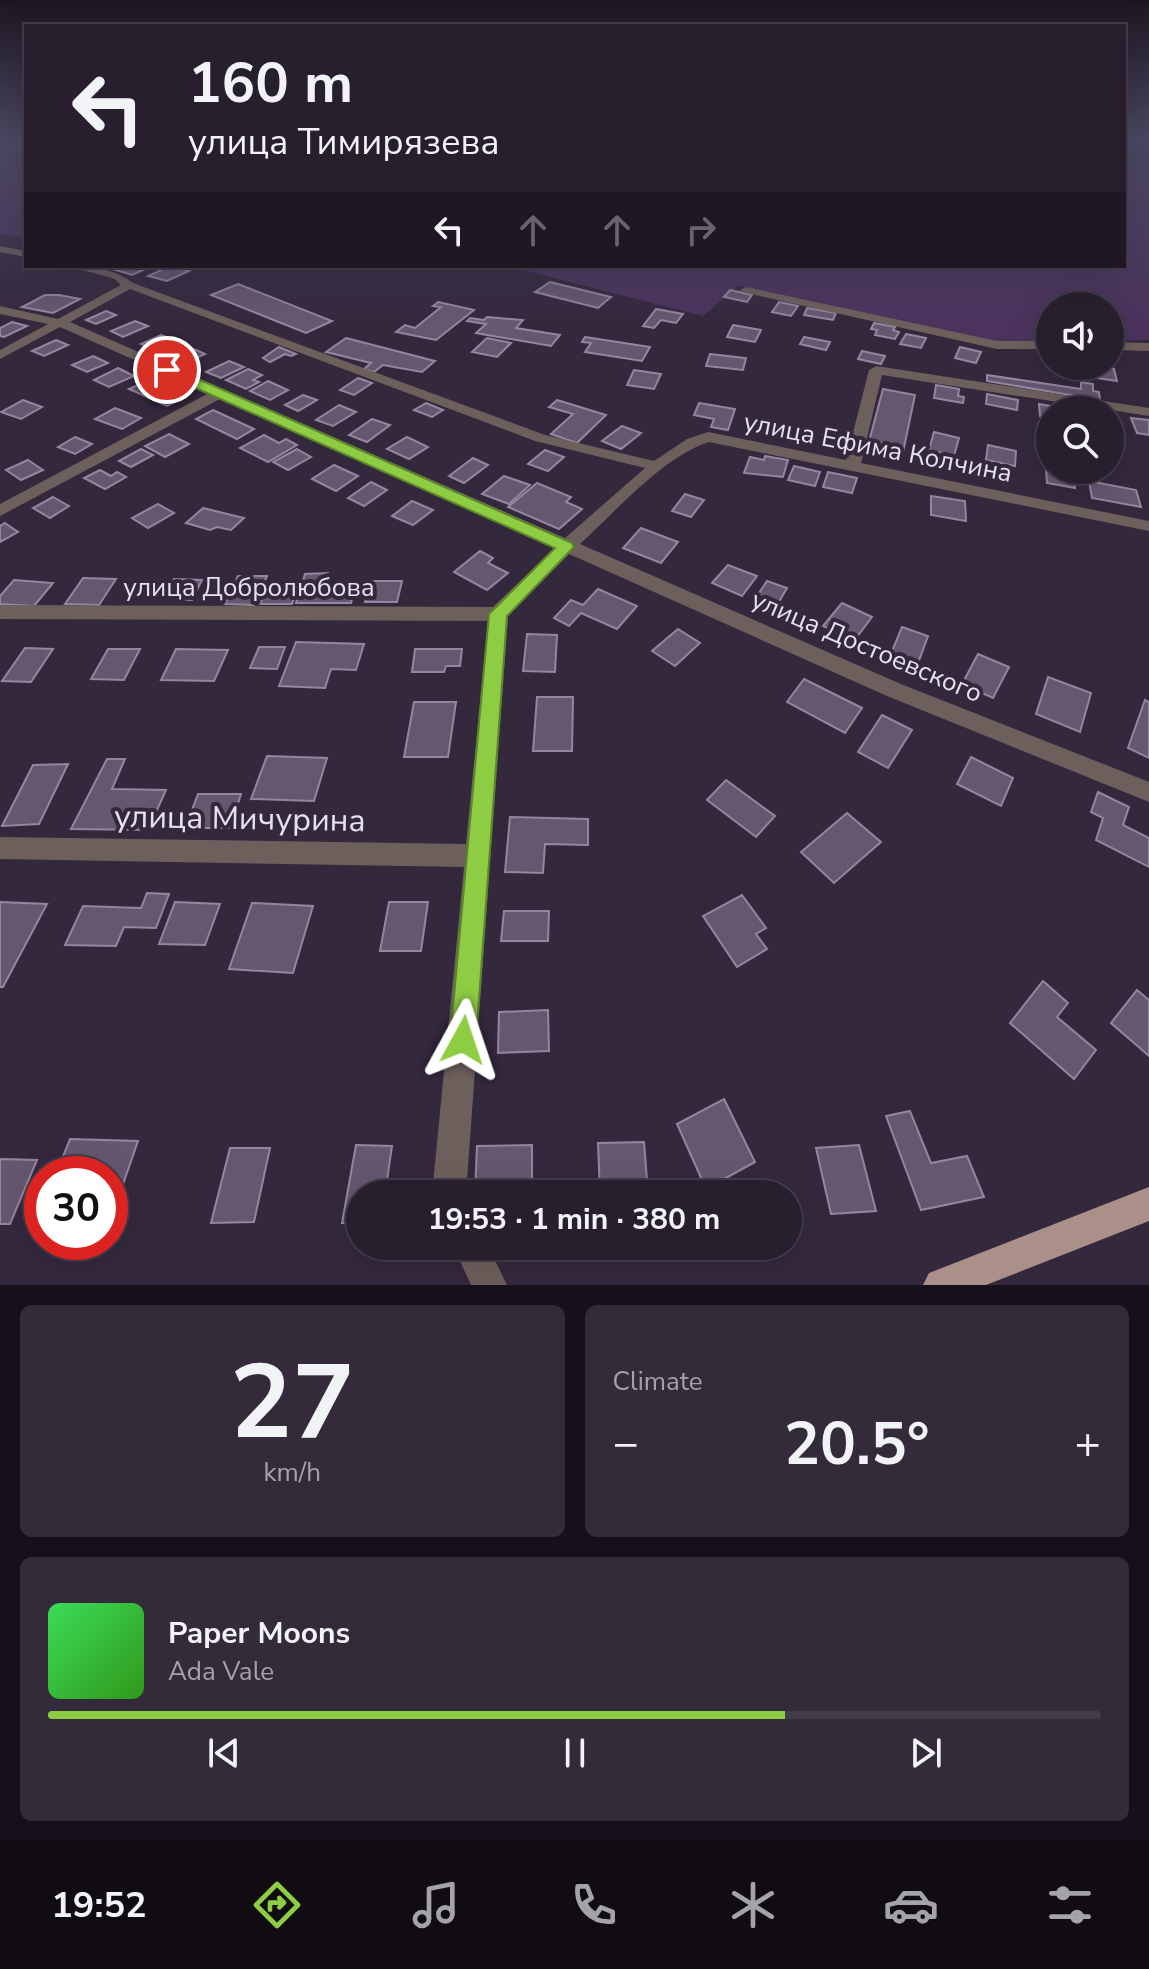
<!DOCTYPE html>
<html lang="en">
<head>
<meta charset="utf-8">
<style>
  body { margin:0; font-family:"Nunito Sans",sans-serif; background:#332b3a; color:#f1f3f6; height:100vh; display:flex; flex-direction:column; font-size:30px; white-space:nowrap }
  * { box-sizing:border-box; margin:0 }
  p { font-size:26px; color:#a4a2aa }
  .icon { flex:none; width:44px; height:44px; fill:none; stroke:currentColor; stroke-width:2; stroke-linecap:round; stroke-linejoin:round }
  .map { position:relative; height:1285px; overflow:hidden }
  .details { display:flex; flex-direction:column; gap:20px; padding:20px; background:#151019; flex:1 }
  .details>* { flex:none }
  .hud { position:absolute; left:24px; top:24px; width:1102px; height:244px; border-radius:0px; box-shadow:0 8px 32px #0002,0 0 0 2px #433c4a; background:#271e2e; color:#f1f3f6; overflow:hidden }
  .buttons { position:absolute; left:1036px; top:292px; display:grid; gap:16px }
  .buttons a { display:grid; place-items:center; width:88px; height:88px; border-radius:50%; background:#271e2e; box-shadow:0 8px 32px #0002,0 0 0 2px #433c4a; font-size:40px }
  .speed { position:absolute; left:24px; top:1156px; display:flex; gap:16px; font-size:40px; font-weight:700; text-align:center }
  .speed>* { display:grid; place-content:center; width:104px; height:104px; border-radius:50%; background:#271e2e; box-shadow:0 8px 32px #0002,0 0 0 2px #433c4a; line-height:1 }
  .speed .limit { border:12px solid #d22; background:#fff; color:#111 }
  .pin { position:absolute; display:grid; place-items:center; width:68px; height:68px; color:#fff; margin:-34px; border:4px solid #fff; border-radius:50%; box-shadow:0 2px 8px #0007 }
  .me { position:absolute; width:88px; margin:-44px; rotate:5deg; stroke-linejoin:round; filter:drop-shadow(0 0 6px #0008) }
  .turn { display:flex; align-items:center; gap:28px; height:168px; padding:0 32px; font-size:36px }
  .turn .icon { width:104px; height:104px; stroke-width:2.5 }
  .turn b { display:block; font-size:56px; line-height:68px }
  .lanes { display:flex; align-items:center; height:76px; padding:0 32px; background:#0003; justify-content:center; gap:40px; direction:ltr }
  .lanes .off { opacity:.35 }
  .big { font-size:60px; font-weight:700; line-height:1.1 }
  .details .tile { flex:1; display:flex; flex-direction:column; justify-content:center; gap:12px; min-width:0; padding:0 28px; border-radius:12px; background:#332b3a }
  .details .dial { align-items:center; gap:0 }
  .dial b { font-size:104px; line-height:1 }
  .song { display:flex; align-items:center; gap:24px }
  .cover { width:96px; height:96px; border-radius:12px; background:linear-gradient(135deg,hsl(130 70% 55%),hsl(110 70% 35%)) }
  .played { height:8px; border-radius:4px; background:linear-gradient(90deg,#8ecd43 70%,#433c4a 70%) }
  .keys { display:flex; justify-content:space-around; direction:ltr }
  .heat { display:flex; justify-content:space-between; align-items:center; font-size:44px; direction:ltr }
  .details .tiles { flex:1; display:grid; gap:20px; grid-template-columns:1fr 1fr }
  .tile:last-child { grid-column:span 2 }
  .trip { position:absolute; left:346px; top:1180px; width:456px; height:80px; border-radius:40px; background:#271e2e; box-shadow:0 8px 32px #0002,0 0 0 2px #433c4a; font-weight:700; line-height:80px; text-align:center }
  .tab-bar { display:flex; height:128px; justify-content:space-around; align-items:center; background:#100c12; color:#a4a2aa }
  .tab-bar .icon { width:56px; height:56px }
  .tab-bar .on { color:#8ecd43 }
  .tab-bar b { font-size:36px; color:#f1f3f6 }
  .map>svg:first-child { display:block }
  .green { fill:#4b335d }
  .building { fill:#655770; stroke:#9486a0; stroke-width:2 }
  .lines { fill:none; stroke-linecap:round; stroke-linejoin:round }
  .minor { fill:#6d5f5c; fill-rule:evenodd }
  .major { fill:#ab8f89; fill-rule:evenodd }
  .route { fill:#8ecd43; stroke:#5c852c; stroke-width:2 }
  .labels { text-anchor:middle; stroke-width:8; stroke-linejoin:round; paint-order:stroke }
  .street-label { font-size:26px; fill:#e7e0ee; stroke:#34283d }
  .near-street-label { font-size:32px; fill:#e7e0ee; stroke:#34283d }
</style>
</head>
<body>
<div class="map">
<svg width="1149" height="1285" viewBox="0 0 1149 1285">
  <rect width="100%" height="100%" fill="#34283d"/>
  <!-- green -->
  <g class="green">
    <path d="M0 141H26V238L0 233Z"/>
    <path d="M1124 164 1149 168V340L1110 341V306H1050V342L986 343 738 286 703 316 507 266H1124Z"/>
  </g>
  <!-- building -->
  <g class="building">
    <path d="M103 266H152L132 275Z"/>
    <path d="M170 266 189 271 167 281 148 276Z"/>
    <path d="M550 282 611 297 598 308 535 292Z"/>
    <path d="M238 284 332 321 306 333 211 295Z"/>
    <path d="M730 290 752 295 747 302 724 297Z"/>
    <path d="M45 295H59L80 299 53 313 22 307Z"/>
    <path d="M438 302 474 310 436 340 396 332 405 325 415 328 441 307 433 306Z"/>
    <path d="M779 302 798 306 791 316 772 312Z"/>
    <path d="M807 308 836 313 833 320 804 315Z"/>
    <path d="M656 309 683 314 676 323 661 320 654 328 643 326Z"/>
    <path d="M106 311 116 315 96 324 86 320Z"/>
    <path d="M487 317 523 320 516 328 560 335 551 346 476 333 486 324 467 321 470 318 484 320Z"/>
    <path d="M135 321 148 326 123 337 111 331Z"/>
    <path d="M12 322 27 326 4 337 0 336V328Z"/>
    <path d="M874 323 895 327 893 330 899 332 895 339 875 335 877 330 871 329Z"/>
    <path d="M733 325 761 330 755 342 727 337Z"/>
    <path d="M906 334 926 338 921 348 900 344Z"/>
    <path d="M161 335 175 340 155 350 141 344Z"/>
    <path d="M585 337 650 347 642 361 585 352 591 343 582 342Z"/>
    <path d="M804 337 830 342 826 350 800 344Z"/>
    <path d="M346 338 435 361 422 372 383 365 374 372 364 369 371 363 326 352Z"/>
    <path d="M487 338 511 343 497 357 472 352Z"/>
    <path d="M56 340 68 345 44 356 32 351Z"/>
    <path d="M185 345 205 354 186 363 165 354Z"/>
    <path d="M279 347 296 354 291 356 285 354 270 362 263 358Z"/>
    <path d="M960 347 981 352 976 363 955 358Z"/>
    <path d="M862 351 885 356 881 364 858 359Z"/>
    <path d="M710 354 746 358 743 370 706 366Z"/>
    <path d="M93 356 108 363 87 372 72 365Z"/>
    <path d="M229 361 244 367 221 378 206 372Z"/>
    <path d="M1089 366 1114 369 1117 381 1091 377Z"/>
    <path d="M118 368 134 376 109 387 94 380Z"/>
    <path d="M248 369 262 375 253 380 259 382 246 389 226 380Z"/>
    <path d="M634 370 661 374 654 389 627 385Z"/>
    <path d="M987 375 1081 389V382L1093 384V391L1099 392 1100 400 987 381Z"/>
    <path d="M358 378 372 383 354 395 340 390Z"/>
    <path d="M147 381 185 397 167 406 129 389Z"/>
    <path d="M268 381 288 390 270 400 250 391Z"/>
    <path d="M936 385 959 389 958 396 964 397 963 403 934 398Z"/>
    <path d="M883 389 915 395 902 457 867 449Z"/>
    <path d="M987 394 1018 400 1017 410 986 404Z"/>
    <path d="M303 395 317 400 298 411 285 405Z"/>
    <path d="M23 400 42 407 21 419 1 412Z"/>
    <path d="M557 400 606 415 577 443 551 434 573 414 549 407Z"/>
    <path d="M426 403 443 410 432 417 414 410Z"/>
    <path d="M699 403 735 409 728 430 711 427 714 419 694 415Z"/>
    <path d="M1039 404 1068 409V410H1050V418L1040 416Z"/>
    <path d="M339 405 356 412 333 426 316 420Z"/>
    <path d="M115 408 141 418 122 429 95 419Z"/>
    <path d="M213 410 254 429 237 439 196 419Z"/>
    <path d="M1131 418 1149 420V435L1137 433Z"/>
    <path d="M372 419 390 425 367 442 349 435Z"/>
    <path d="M622 426 641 433 621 449 602 441Z"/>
    <path d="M934 432 959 438 954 456 929 450Z"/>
    <path d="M169 434 189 444 165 457 145 446Z"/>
    <path d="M264 435 279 443 286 439 297 445 268 462 240 448Z"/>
    <path d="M75 437 92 444 75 454 58 447Z"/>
    <path d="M407 437 428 447 409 459 387 449Z"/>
    <path d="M988 445 1016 451 1015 466 986 460Z"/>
    <path d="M141 449 153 455 131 467 119 461Z"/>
    <path d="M297 449 311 457 288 470 273 462Z"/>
    <path d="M545 450 564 457 548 471 528 464Z"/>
    <path d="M765 456 788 460 783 477 744 473 750 457 764 460Z"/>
    <path d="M473 458 488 465 464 483 449 476Z"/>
    <path d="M28 460 43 470 21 480 6 470Z"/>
    <path d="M334 465 358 476 336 491 312 479Z"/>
    <path d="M794 466 820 472 815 486 788 480Z"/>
    <path d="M1046 469 1073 474 1075 488 1047 483Z"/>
    <path d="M100 470 111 476 117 472 126 477 105 489 84 478Z"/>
    <path d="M828 472 857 478 852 493 823 487Z"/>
    <path d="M504 476 530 485 509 504 482 494Z"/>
    <path d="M1089 481 1136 490 1141 507 1092 498Z"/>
    <path d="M371 482 387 490 364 506 348 498Z"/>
    <path d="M537 483 571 497 566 502 582 509 559 529 508 507Z"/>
    <path d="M685 494 704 500 691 517 672 511Z"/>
    <path d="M931 496 965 501 966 521 931 515Z"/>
    <path d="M53 497 69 506 50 518 33 508Z"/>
    <path d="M412 501 433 510 413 525 392 516Z"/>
    <path d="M158 504 174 513 148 528 132 518Z"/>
    <path d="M203 508 244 518 231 530 217 527 210 530 186 523Z"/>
    <path d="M5 523 18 532 0 542V526Z"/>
    <path d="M641 528 678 542 661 563 623 548Z"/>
    <path d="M480 551 493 558 488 563 508 573 487 590 454 572Z"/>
    <path d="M728 565 757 576 742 596 712 583Z"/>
    <path d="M328 573 324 588 355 587 351 603H296L305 574Z"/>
    <path d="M238 576H267L254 605 225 604Z"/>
    <path d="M83 578 116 579 99 605 65 604Z"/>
    <path d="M174 579 202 580 192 600 162 598Z"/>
    <path d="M14 580 53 583 34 606 0 604V596Z"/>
    <path d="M370 581H402L397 602H365Z"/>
    <path d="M767 581 787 588 776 607 755 599Z"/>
    <path d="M266 588H298L292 604H260Z"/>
    <path d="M598 589 637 606 617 629 581 613 569 626 554 618 571 600 583 605Z"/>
    <path d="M842 603 872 617 854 641 823 626Z"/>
    <path d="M902 627 928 636 917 666 890 656Z"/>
    <path d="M678 629 700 643 675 666 652 651Z"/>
    <path d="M527 634 557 635 555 672 523 671Z"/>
    <path d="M296 642 364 644 356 670 331 669 325 688 279 686Z"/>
    <path d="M259 647H285L277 669 250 668Z"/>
    <path d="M25 648 53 649 31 682 2 681Z"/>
    <path d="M108 649H140L124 680 91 679Z"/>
    <path d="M176 649 228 650 214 681 161 680Z"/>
    <path d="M415 649H462L460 666H446L444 672H412Z"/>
    <path d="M978 654 1009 667 993 698 962 684Z"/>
    <path d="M1048 677 1091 693 1080 732 1036 714Z"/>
    <path d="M804 679 862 708 845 733 787 702Z"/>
    <path d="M537 697H573L572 751H533Z"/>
    <path d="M1145 700 1149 702V758L1128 748Z"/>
    <path d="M414 702H456L448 757H404Z"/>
    <path d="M882 715 912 730 888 768 858 752Z"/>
    <path d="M267 756 327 758 314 801 251 799Z"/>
    <path d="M971 757 1013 778 1001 806 957 784Z"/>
    <path d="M107 759H125L112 789 166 790 148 830 71 829Z"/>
    <path d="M68 764 39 824 2 826 33 765Z"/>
    <path d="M726 780 775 816 756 837 707 800Z"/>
    <path d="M1098 792 1129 807 1123 825 1149 838V867L1096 840 1103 818 1091 812Z"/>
    <path d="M198 794H241L230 828H185Z"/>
    <path d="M847 813 881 842 834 883 801 852Z"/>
    <path d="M510 817 588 819V845L545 844 543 873 505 872Z"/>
    <path d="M147 893 169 894 156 928 124 927 116 946 65 945 83 906 141 908Z"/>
    <path d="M742 895 766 928 756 934 767 949 737 967 703 916Z"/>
    <path d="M0 902 47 904 3 987H0Z"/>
    <path d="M175 902 220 904 205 945 159 944Z"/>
    <path d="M389 902H428L421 951H380Z"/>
    <path d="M252 903 313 906 293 973 229 969Z"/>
    <path d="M504 911H549L548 941H501Z"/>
    <path d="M1043 981 1068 1003 1057 1017 1096 1050 1074 1079 1010 1023Z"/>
    <path d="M1137 990 1149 1000V1056L1111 1023Z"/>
    <path d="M548 1010 549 1051 498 1053 499 1012Z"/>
    <path d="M724 1099 755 1162 706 1189 677 1124Z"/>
    <path d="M910 1111 931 1163 967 1156 984 1197 921 1210 886 1116Z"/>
    <path d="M70 1139 138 1141 110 1222V1174H56Z"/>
    <path d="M644 1142 648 1194H600L598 1143Z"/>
    <path d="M356 1145 392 1146 385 1194H360V1224L342 1223Z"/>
    <path d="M532 1145V1194H475L477 1146Z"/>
    <path d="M859 1145 876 1211 831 1214 816 1148Z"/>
    <path d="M230 1148H270L254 1222 211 1223Z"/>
    <path d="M0 1159 37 1160 10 1224H0Z"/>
  </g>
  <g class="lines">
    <!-- minor -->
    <g class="minor">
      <path d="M0 246 26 251V257L0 252Z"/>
      <path d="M69 266C92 266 115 269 133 283L545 435 654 461 687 439 708 432 846 460 869 370 876 366 1149 408V416L882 375 861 463 1149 521V531L709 442C664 456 615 512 580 544L901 684 1149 782V802L887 696 569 554 508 616 466 1194H432L464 867 0 859V837L466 844 488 621 0 619V605L493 607 555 548 220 399 0 516V504L209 393 60 327 0 359V350L48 324 0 314V306L58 319 121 285 115 279ZM130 289 535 441 645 468 565 538 70 322Z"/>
      <path d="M746 287 997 341H1050V349H997L742 292 740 290Z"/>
      <path d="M1110 342 1149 343V351L1110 350Z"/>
      <path d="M453 1246H488L507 1285H471Z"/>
    </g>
    <!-- major -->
    <path class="major" d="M1149 1187V1221L986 1285H923L929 1273Z"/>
  </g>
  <!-- sky -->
  <linearGradient id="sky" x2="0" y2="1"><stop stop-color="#1d1622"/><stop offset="0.44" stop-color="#4a4862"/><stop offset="1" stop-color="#4a4862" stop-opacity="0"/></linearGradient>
  <rect width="1149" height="321" fill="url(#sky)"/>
  <!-- route -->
  <path class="route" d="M162 367H171L572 543 574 547 507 616 476 1040 472 1049 463 1053 454 1049 450 1040 489 614 555 548 162 373Z"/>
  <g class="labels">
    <!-- street labels -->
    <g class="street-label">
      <text transform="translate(878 447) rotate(11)" y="9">улица Ефима Колчина</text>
      <text x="249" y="596">улица Добролюбова</text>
      <text transform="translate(867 646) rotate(23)" y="9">улица Достоевского</text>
    </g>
    <!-- near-street labels -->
    <g class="near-street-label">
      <text transform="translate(240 818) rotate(1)" y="11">улица Мичурина</text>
    </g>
  </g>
</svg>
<div class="buttons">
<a><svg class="icon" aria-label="sound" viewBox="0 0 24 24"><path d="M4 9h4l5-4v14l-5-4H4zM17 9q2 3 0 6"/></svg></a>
<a><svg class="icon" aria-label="search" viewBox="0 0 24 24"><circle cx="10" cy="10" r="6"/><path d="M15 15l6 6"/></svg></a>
</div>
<div class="speed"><div class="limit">30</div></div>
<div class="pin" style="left:167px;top:370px;background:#d93025"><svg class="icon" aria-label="arrive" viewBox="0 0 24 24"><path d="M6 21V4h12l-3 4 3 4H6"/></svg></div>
<svg class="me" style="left:463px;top:1040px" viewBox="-20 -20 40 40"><path d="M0-17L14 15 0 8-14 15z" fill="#8ecd43" stroke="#fff" stroke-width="4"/></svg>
<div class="trip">19:53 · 1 min · 380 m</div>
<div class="hud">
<div class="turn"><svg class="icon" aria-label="left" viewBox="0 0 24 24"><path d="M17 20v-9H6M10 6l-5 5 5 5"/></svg><div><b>160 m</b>улица Тимирязева</div></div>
<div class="lanes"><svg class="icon" aria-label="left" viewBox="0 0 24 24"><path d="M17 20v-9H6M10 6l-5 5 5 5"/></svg><svg class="icon off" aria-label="ahead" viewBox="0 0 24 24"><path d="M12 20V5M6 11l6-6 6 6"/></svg><svg class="icon off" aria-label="ahead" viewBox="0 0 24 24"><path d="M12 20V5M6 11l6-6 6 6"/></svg><svg class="icon off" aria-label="right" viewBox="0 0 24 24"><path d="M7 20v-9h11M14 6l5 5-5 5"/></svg></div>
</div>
</div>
<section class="details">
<div class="tiles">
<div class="tile dial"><b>27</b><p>km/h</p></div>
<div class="tile"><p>Climate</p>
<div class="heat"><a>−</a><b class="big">20.5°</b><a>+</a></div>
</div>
<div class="tile">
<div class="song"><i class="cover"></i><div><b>Paper Moons</b><p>Ada Vale</p></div></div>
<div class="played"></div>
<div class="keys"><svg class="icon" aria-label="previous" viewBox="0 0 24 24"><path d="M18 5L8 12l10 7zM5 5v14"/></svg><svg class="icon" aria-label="pause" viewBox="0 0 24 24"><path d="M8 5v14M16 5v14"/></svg><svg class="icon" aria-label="next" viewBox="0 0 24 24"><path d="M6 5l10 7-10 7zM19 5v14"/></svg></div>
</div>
</div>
</section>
<nav class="tab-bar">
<b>19:52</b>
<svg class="icon on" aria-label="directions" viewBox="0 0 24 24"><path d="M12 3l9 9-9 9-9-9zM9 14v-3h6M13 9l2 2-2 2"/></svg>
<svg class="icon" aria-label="music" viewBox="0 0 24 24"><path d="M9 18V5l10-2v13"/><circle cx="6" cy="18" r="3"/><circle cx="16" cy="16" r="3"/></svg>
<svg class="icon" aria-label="phone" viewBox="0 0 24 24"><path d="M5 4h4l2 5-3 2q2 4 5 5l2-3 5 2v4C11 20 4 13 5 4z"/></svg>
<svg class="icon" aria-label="climate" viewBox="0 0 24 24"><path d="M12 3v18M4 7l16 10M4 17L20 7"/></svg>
<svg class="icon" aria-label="car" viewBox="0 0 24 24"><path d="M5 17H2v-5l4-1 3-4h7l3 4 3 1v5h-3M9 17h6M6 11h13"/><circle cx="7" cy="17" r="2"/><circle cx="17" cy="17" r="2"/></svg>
<svg class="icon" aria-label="filters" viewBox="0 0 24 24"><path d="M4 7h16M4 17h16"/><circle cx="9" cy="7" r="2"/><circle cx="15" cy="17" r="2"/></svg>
</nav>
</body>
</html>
